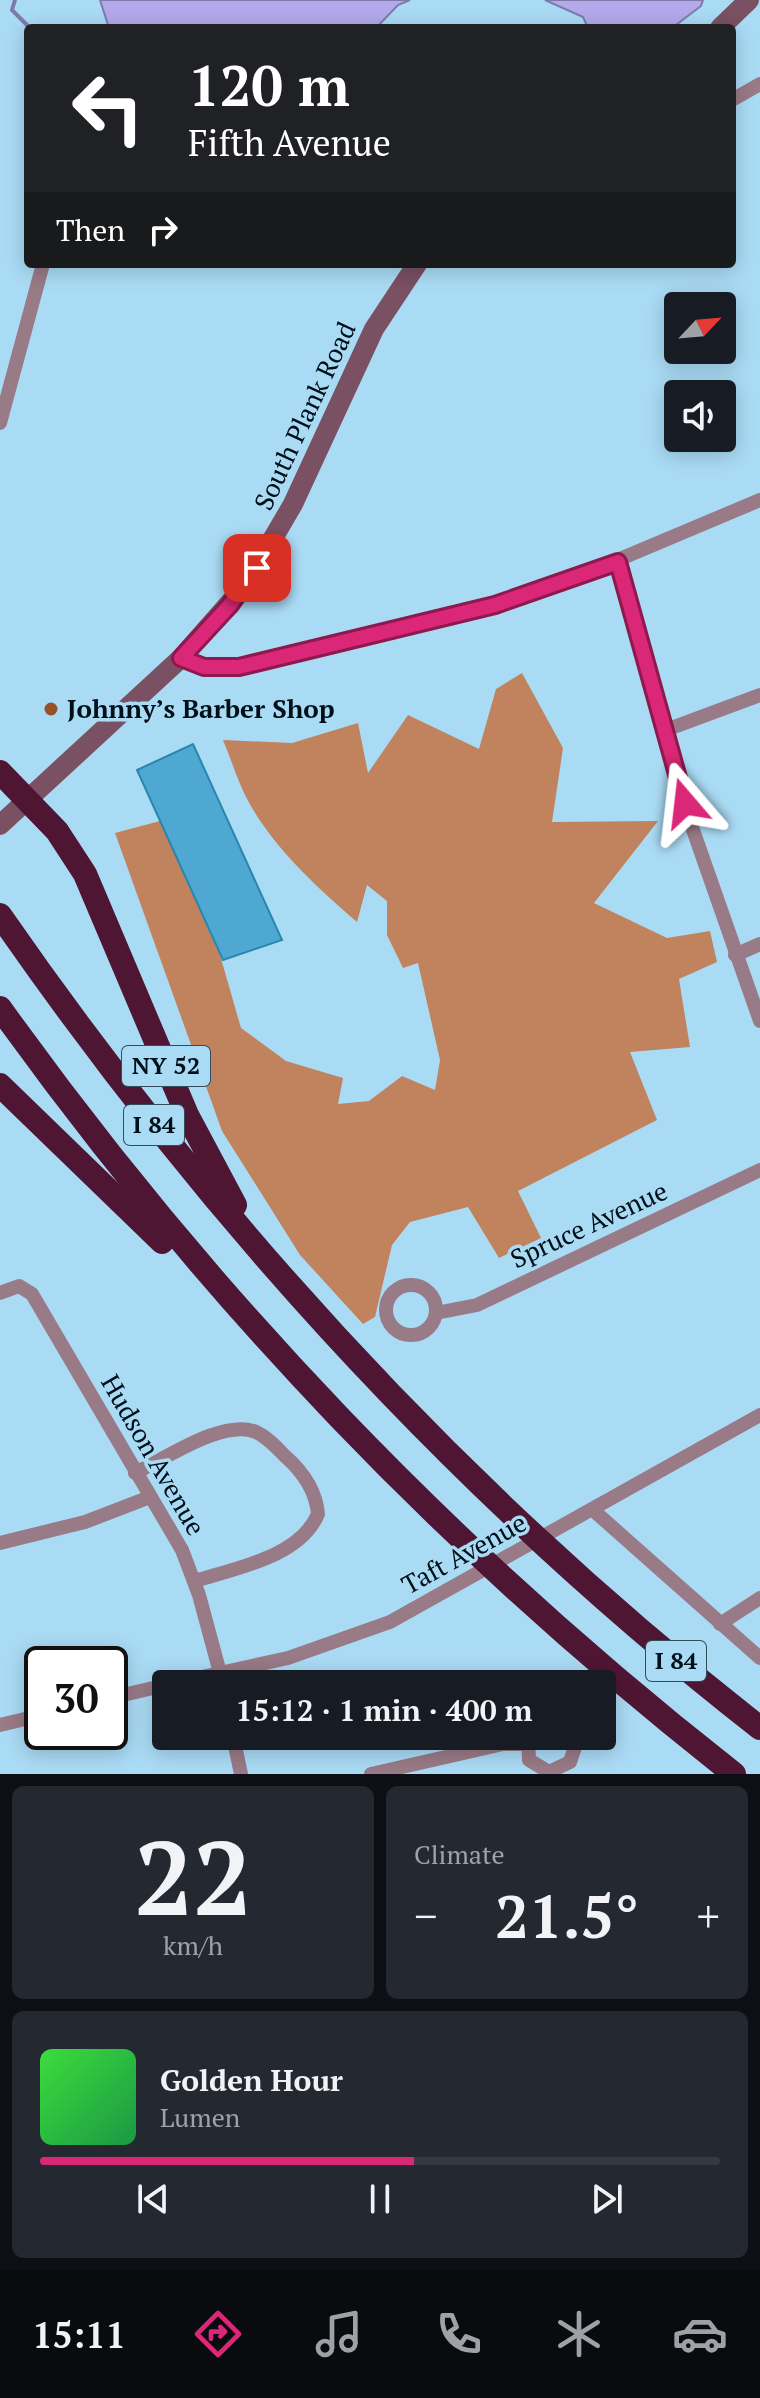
<!DOCTYPE html>
<html lang="en">
<head>
<meta charset="utf-8">
<style>
  body { margin:0; font-family:"PT Serif",serif; background:#242831; color:#f1f3f6; height:100vh; display:flex; flex-direction:column; font-size:30px; white-space:nowrap }
  * { box-sizing:border-box; margin:0 }
  p { font-size:26px; color:#9ea1a6 }
  .icon { flex:none; width:44px; height:44px; fill:none; stroke:currentColor; stroke-width:2; stroke-linecap:round; stroke-linejoin:round }
  .map { position:relative; height:1774px; overflow:hidden }
  .drawer { display:flex; flex-direction:column; gap:12px; padding:12px; background:#0d0f14; flex:1 }
  .drawer>* { flex:none }
  .banner { position:absolute; left:24px; top:24px; width:712px; height:244px; border-radius:8px; box-shadow:0 4px 20px #0003; background:#202124; color:#fff; overflow:hidden }
  .needle { width:52px; rotate:64deg }
  .buttons { position:absolute; left:664px; top:292px; display:grid; gap:16px }
  .buttons a { display:grid; place-items:center; width:72px; height:72px; border-radius:8px; background:#171b24; box-shadow:0 4px 20px #0003; font-size:40px }
  .speed { position:absolute; left:24px; top:1646px; display:flex; gap:16px; font-size:40px; font-weight:700; text-align:center }
  .speed>* { display:grid; place-content:center; width:104px; height:104px; border-radius:50%; background:#171b24; box-shadow:0 4px 20px #0003; line-height:1 }
  .speed .limit { border:4px solid #111; border-radius:12px; background:#fff; color:#111 }
  .pin { position:absolute; display:grid; place-items:center; width:68px; height:68px; color:#fff; margin:-34px; border-radius:16px; box-shadow:0 4px 12px #0006 }
  .me { position:absolute; width:88px; margin:-44px; rotate:343deg; stroke-linejoin:round; filter:drop-shadow(0 0 6px #0008) }
  .turn { display:flex; align-items:center; gap:28px; height:168px; padding:0 32px; font-size:36px }
  .turn .icon { width:104px; height:104px; stroke-width:2.5 }
  .turn b { display:block; font-size:56px; line-height:68px }
  .then { display:flex; align-items:center; height:76px; padding:0 32px; background:#0003; gap:16px; font-size:30px }
  .big { font-size:60px; font-weight:800; line-height:1.1 }
  .drawer .card { flex:1; display:flex; flex-direction:column; justify-content:center; gap:12px; min-width:0; padding:0 28px; border-radius:12px; background:#242831 }
  .drawer .dial { align-items:center; gap:0 }
  .dial b { font-size:104px; line-height:1 }
  .song { display:flex; align-items:center; gap:24px }
  .cover { width:96px; height:96px; border-radius:12px; background:linear-gradient(135deg,hsl(120 70% 55%),hsl(140 70% 35%)) }
  .played { height:8px; border-radius:4px; background:linear-gradient(90deg,#db2777 55%,#363941 55%) }
  .keys { display:flex; justify-content:space-around; direction:ltr }
  .heat { display:flex; justify-content:space-between; align-items:center; font-size:44px; direction:ltr }
  .drawer .tiles { flex:1; display:grid; gap:12px; grid-template-columns:1fr 1fr }
  .card:last-child { grid-column:span 2 }
  .trip { position:absolute; left:152px; top:1670px; width:464px; height:80px; border-radius:8px; background:#171b24; box-shadow:0 4px 20px #0003; font-weight:800; line-height:80px; text-align:center }
  .dock { display:flex; height:128px; justify-content:space-around; align-items:center; background:#090b0e; color:#9ea1a6 }
  .dock .icon { width:56px; height:56px }
  .dock .active { color:#db2777 }
  .dock b { font-size:36px; color:#f1f3f6 }
  .map>svg:first-child { display:block }
  .forest { fill:#c1835e }
  .water { fill:#b3a9eb; stroke:#7d7bac; stroke-width:2 }
  .lines { fill:none; stroke-linecap:round; stroke-linejoin:round }
  .stream { stroke:#7d7bac; stroke-width:4 }
  .building { fill:#4fa8d1; stroke:#2986ae; stroke-width:2 }
  .minor { stroke:#997a87; stroke-width:14 }
  .secondary { stroke:#7a5063; stroke-width:20 }
  .motorway { stroke:#4f1634; stroke-width:24 }
  .route-casing { stroke:#8e194d; stroke-width:20 }
  .route { stroke:#db2777; stroke-width:14 }
  .poi-dot { fill:#965225; stroke:#aadbf5; stroke-width:3 }
  .labels { text-anchor:middle; stroke-width:7; stroke-linejoin:round; paint-order:stroke }
  .shield { fill:#aadbf5; stroke:#334c5a; stroke-width:2 }
  .shield-label { font-size:24px; font-weight:bold; fill:#000f18 }
  .street-label { font-size:26px; fill:#000f18; stroke:#aadbf5 }
  .poi-label { font-size:26px; font-weight:bold; fill:#000f18; stroke:#aadbf5; text-anchor:start }
</style>
</head>
<body>
<div class="map">
<svg width="760" height="1774" viewBox="0 0 760 1774">
  <rect width="100%" height="100%" fill="#aadbf5"/>
  <!-- forest -->
  <path class="forest" d="M522 673 563 748 552 822 658 821 594 903 667 938 710 931 717 962 679 979 690 1047 630 1052 657 1120 518 1191 541 1238 499 1258 468 1207 410 1222 392 1245 375 1317 363 1324 300 1255 222 1131 115 833 160 821 220 955 241 1028 286 1061 343 1078 338 1104 369 1101 402 1076 435 1090 440 1060 418 963 403 968 387 935V901L367 885 357 922C316 886 272 847 246 797 237 779 231 759 223 740L292 743 358 723 368 773 408 715 479 749 496 689Z"/>
  <!-- water -->
  <g class="water">
    <path d="M100 0H410L398 5 376 28H109Z"/>
    <path d="M545 0H703L701 6 672 28H588L583 17Z"/>
  </g>
  <g class="lines">
    <!-- stream -->
    <path class="stream" d="M15 0 12 10 30 28"/>
  </g>
  <!-- building -->
  <path class="building" d="M193 744 282 940 223 960 137 770Z"/>
  <g class="lines">
    <!-- minor -->
    <g class="minor">
      <path d="M732 100 760 84"/>
      <path d="M0 423 43 264"/>
      <path d="M618 562 692 827 760 1021"/>
      <path d="M181 658 204 667H239L551 588 760 500"/>
      <path d="M663 731 760 695"/>
      <path d="M735 955 760 944"/>
      <circle cx="411" cy="1310" r="25"/>
      <path d="M0 1293 19 1286 32 1294 182 1550 199 1595 223 1684"/>
      <path d="M436 1313 477 1305 760 1170"/>
      <path d="M135 1473C165 1459 224 1418 256 1432 267 1437 276 1447 285 1456 302 1471 316 1491 318 1514 300 1557 236 1568 195 1581"/>
      <path d="M593 1510 760 1658"/>
      <path d="M0 1543 85 1522 150 1497"/>
      <path d="M720 1624 760 1598"/>
      <path d="M170 1684 288 1658 390 1622 760 1415"/>
      <path d="M110 1698 166 1685"/>
      <path d="M0 1725 42 1715"/>
      <path d="M233 1736 241 1774"/>
      <path d="M528 1738 529 1760 549 1772 570 1762 575 1747 572 1736"/>
      <path d="M371 1774 503 1744H526"/>
    </g>
    <!-- secondary -->
    <g class="secondary">
      <path d="M720 28 749 0"/>
      <path d="M0 825 181 658 247 583 293 504 374 329 417 264"/>
    </g>
    <!-- motorway -->
    <g class="motorway">
      <path d="M0 772 57 831 85 874 187 1115 235 1205"/>
      <path d="M0 915C214 1224 464 1497 760 1728"/>
      <path d="M0 1008C210 1301 451 1552 734 1774"/>
      <path d="M0 1085 162 1242"/>
    </g>
  </g>
  <g class="lines">
    <!-- route casing -->
    <g class="route-casing">
      <path id="route" d="M257 568 230 605 181 658 204 667H239L495 605 618 562 685 803"/>
    </g>
    <!-- route -->
    <use href="#route" class="route"/>
  </g>
  <!-- markers -->
  <circle class="poi-dot" cx="51" cy="709" r="8"/>
  <g class="labels">
    <!-- shield labels -->
    <g class="shield">
      <rect x="122" y="1046" width="88" height="40" rx="6"/>
      <rect x="124" y="1105" width="60" height="40" rx="6"/>
      <rect x="646" y="1641" width="60" height="40" rx="6"/>
    </g>
    <g class="shield-label">
      <text x="166" y="1074">NY 52</text>
      <text x="154" y="1133">I 84</text>
      <text x="676" y="1669">I 84</text>
    </g>
    <!-- street labels -->
    <g class="street-label">
      <text transform="translate(305 416) rotate(-65)" y="9">South Plank Road</text>
      <text transform="translate(589 1225) rotate(-25)" y="9">Spruce Avenue</text>
      <text transform="translate(153 1455) rotate(60)" y="9">Hudson Avenue</text>
      <text transform="translate(464 1554) rotate(-29)" y="9">Taft Avenue</text>
    </g>
    <!-- poi labels -->
    <g class="poi-label">
      <text x="67" y="718">Johnny’s Barber Shop</text>
    </g>
  </g>
</svg>
<div class="buttons">
<a><svg class="needle" viewBox="-14 -14 28 28"><path d="M0-13l5 13h-10z" fill="#e53935"/><path d="M0 13l5-13h-10z" fill="#9ea1a6"/></svg></a>
<a><svg class="icon" aria-label="sound" viewBox="0 0 24 24"><path d="M4 9h4l5-4v14l-5-4H4zM17 9q2 3 0 6"/></svg></a>
</div>
<div class="speed"><div class="limit">30</div></div>
<div class="pin" style="left:257px;top:568px;background:#d93025"><svg class="icon" aria-label="arrive" viewBox="0 0 24 24"><path d="M6 21V4h12l-3 4 3 4H6"/></svg></div>
<svg class="me" style="left:685px;top:803px" viewBox="-20 -20 40 40"><path d="M0-17L14 15 0 8-14 15z" fill="#db2777" stroke="#fff" stroke-width="4"/></svg>
<div class="trip">15:12 · 1 min · 400 m</div>
<div class="banner">
<div class="turn"><svg class="icon" aria-label="left" viewBox="0 0 24 24"><path d="M17 20v-9H6M10 6l-5 5 5 5"/></svg><div><b>120 m</b>Fifth Avenue</div></div>
<div class="then">Then<svg class="icon" aria-label="right" viewBox="0 0 24 24"><path d="M7 20v-9h11M14 6l5 5-5 5"/></svg></div>
</div>
</div>
<section class="drawer">
<div class="tiles">
<div class="card dial"><b>22</b><p>km/h</p></div>
<div class="card"><p>Climate</p>
<div class="heat"><a>−</a><b class="big">21.5°</b><a>+</a></div>
</div>
<div class="card">
<div class="song"><i class="cover"></i><div><b>Golden Hour</b><p>Lumen</p></div></div>
<div class="played"></div>
<div class="keys"><svg class="icon" aria-label="previous" viewBox="0 0 24 24"><path d="M18 5L8 12l10 7zM5 5v14"/></svg><svg class="icon" aria-label="pause" viewBox="0 0 24 24"><path d="M8 5v14M16 5v14"/></svg><svg class="icon" aria-label="next" viewBox="0 0 24 24"><path d="M6 5l10 7-10 7zM19 5v14"/></svg></div>
</div>
</div>
</section>
<nav class="dock">
<b>15:11</b>
<svg class="icon active" aria-label="directions" viewBox="0 0 24 24"><path d="M12 3l9 9-9 9-9-9zM9 14v-3h6M13 9l2 2-2 2"/></svg>
<svg class="icon" aria-label="music" viewBox="0 0 24 24"><path d="M9 18V5l10-2v13"/><circle cx="6" cy="18" r="3"/><circle cx="16" cy="16" r="3"/></svg>
<svg class="icon" aria-label="phone" viewBox="0 0 24 24"><path d="M5 4h4l2 5-3 2q2 4 5 5l2-3 5 2v4C11 20 4 13 5 4z"/></svg>
<svg class="icon" aria-label="climate" viewBox="0 0 24 24"><path d="M12 3v18M4 7l16 10M4 17L20 7"/></svg>
<svg class="icon" aria-label="car" viewBox="0 0 24 24"><path d="M5 17H2v-5l4-1 3-4h7l3 4 3 1v5h-3M9 17h6M6 11h13"/><circle cx="7" cy="17" r="2"/><circle cx="17" cy="17" r="2"/></svg>
</nav>
</body>
</html>
